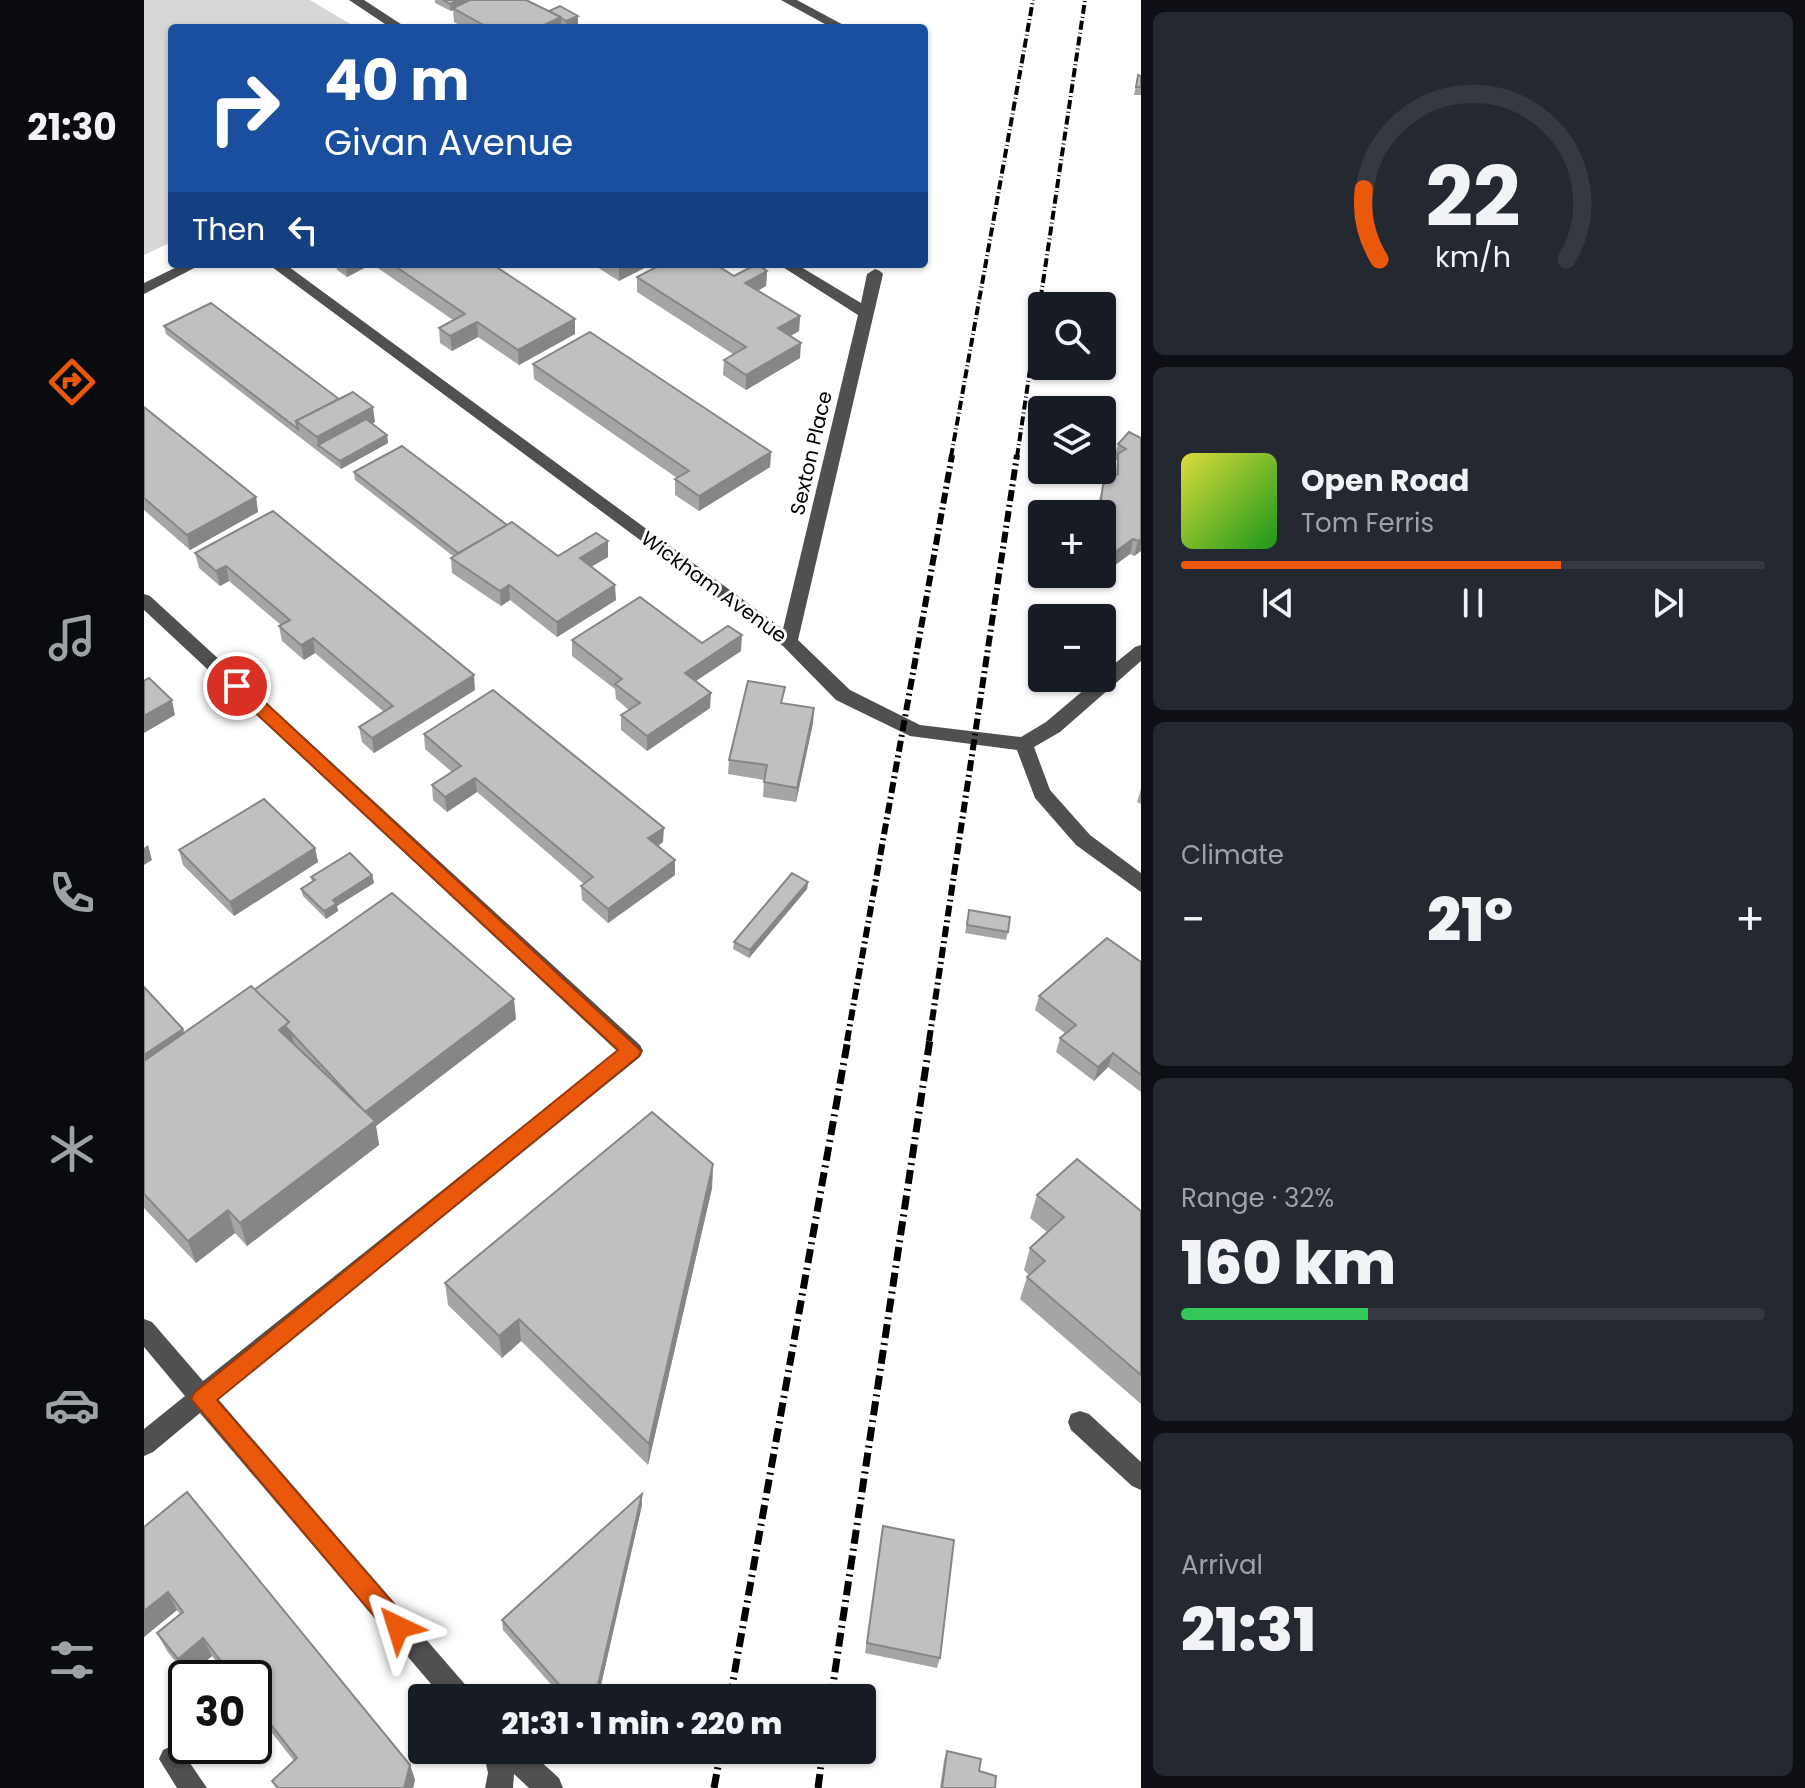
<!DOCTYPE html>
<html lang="en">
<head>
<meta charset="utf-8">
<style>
  body { margin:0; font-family:Poppins,sans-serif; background:#242831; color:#f1f3f6; height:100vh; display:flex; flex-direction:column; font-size:30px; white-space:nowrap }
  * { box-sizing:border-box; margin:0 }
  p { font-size:26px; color:#9ea1a6 }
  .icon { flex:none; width:44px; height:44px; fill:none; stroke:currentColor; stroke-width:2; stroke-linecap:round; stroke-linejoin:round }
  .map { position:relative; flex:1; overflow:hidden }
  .side { display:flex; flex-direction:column; gap:12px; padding:12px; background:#0d0f14; width:664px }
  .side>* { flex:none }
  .hud { position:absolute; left:24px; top:24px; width:760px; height:244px; border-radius:8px; box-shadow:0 2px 6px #0004; background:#1a4fa0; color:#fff; overflow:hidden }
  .fabs { position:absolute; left:884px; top:292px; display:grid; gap:16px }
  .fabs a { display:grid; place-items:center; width:88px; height:88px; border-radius:8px; background:#171b24; box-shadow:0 2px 6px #0004; font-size:40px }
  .speed { position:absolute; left:24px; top:1660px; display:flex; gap:16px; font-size:40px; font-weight:700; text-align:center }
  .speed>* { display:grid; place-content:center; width:104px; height:104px; border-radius:50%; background:#171b24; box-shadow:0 2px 6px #0004; line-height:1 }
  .speed .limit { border:4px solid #111; border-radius:12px; background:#fff; color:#111 }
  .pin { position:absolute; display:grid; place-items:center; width:68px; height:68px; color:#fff; margin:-34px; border:4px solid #fff; border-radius:50%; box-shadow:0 2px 8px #0007 }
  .me { position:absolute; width:88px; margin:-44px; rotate:319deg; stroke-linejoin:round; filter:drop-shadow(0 0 6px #0008) }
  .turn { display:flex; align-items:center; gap:28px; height:168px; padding:0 24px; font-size:36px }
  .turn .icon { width:104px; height:104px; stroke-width:2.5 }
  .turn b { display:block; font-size:56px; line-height:68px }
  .then { display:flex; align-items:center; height:76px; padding:0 24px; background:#0003; gap:16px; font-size:30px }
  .big { font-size:60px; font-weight:800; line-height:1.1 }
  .side .tile { flex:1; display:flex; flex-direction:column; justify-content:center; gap:12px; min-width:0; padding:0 28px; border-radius:12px; background:#242831 }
  .side .dial { align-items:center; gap:0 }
  .dial svg { height:208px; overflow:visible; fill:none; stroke:#363941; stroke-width:7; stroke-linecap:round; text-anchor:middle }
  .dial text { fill:#f1f3f6; stroke:none }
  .song { display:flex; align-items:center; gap:24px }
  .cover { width:96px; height:96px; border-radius:12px; background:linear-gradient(135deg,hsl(60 70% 55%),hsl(120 70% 35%)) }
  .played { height:8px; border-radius:4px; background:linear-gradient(90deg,#ea580c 65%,#363941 65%) }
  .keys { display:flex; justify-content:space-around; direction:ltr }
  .heat { display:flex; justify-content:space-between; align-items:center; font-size:44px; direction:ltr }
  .charge { height:12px; border-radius:6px; background:linear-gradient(90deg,#34c759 32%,#363941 0) }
  .trip { position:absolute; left:264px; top:1684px; width:468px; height:80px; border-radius:8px; background:#171b24; box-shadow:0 2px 6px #0004; font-weight:800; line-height:80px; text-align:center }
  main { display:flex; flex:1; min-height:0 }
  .menu { display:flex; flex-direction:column; width:144px; justify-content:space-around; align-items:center; background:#090b0e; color:#9ea1a6 }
  .menu .icon { width:56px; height:56px }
  .menu .current { color:#ea580c }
  .menu b { font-size:36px; color:#f1f3f6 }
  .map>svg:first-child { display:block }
  .green { fill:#d7d7d7 }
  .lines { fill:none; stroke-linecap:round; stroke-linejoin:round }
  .minor { fill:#505050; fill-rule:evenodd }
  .rail-far2 { stroke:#000; stroke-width:4; stroke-dasharray:9 3 1 3; stroke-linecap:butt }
  .rail-far1 { stroke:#000; stroke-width:6; stroke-dasharray:11 4 2 4; stroke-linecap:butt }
  .rail { stroke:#000; stroke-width:7; stroke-dasharray:14 5 2 5; stroke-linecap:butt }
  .wall { fill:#a5a5a5 }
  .shaded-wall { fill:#868686 }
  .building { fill:#c0c0c0; stroke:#868686; stroke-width:2 }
  .route { fill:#ea580c; stroke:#983908; stroke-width:2 }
  .labels { text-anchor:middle; stroke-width:6; stroke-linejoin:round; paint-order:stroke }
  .street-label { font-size:20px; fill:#000; stroke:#fff }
</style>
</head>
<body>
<main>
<nav class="menu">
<b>21:30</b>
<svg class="icon current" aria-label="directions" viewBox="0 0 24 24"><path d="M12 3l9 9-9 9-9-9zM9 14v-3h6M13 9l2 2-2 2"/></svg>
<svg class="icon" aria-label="music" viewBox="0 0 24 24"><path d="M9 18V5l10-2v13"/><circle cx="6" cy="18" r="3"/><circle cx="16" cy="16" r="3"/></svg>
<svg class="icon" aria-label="phone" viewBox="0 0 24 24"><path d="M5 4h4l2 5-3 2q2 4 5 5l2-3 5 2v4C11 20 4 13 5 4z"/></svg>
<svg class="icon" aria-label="climate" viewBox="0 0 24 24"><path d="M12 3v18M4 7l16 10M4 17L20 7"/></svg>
<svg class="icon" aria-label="car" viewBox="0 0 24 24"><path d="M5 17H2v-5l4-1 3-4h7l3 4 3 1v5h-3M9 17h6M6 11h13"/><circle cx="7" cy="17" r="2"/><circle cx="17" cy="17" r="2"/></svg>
<svg class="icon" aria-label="filters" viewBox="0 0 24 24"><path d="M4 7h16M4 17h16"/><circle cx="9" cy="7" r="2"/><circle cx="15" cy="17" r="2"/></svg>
</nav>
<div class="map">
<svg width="997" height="1788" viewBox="0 0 997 1788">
  <rect width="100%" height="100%" fill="#fff"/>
  <!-- green -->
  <path class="green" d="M0 0H166L213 28H28V242L0 255Z"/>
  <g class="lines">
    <!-- minor -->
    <g class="minor">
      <path d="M205 0H220L263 28H247Z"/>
      <path d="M637 0H653L705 28H688Z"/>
      <path d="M39 264H58L0 294V283Z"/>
      <path d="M124 264H141L639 629 714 315 634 264H652L717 303 723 274 731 269 736 271 739 274 654 640 706 690 776 725 877 737 902 722 954 678H958V674L991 647 997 645V661L916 732 890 747 906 790 946 835 997 873V892L932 845 891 798 873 750 766 736 692 700 639 646Z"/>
      <path d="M0 594 6 596 496 1045 499 1051 496 1057 74 1399 325 1689 329 1698H299L56 1413 9 1452 0 1456V1429L41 1396 0 1347V1319L8 1322 59 1381 473 1051 0 610Z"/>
      <path d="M936 1411 945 1414 997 1462V1490L988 1486 927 1430 924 1422 927 1414Z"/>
      <path d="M28 1746 37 1750 63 1788H33L15 1759 19 1750Z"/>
      <path d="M339 1750H384L415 1778 419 1788H385L370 1774 369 1788H341L344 1773Z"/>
    </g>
    <!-- rail-far2 -->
    <g class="rail-far2">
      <path d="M807 457 889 0"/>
      <path d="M873 457 941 0"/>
    </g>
    <!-- rail-far1 -->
    <g class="rail-far1">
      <path d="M703 1041 808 455"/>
      <path d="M785 1041 873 455"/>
    </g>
    <!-- rail -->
    <g class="rail">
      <path d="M586 1698 704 1039"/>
      <path d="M687 1698 786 1039"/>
      <path d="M570 1788 577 1750"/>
      <path d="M674 1788 679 1750"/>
    </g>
  </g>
  <!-- wall -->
  <g class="wall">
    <path d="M291 0H382L434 24 425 28H421L417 26 418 28H321L310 22 309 10 307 11 291 3Z"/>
    <path d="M994 75 997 76V95H990Z"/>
    <path d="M192 264H348L431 334 375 365 334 337 308 351 296 343 295 328 309 320 228 264 203 277 193 270Z"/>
    <path d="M448 264H508L475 281Z"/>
    <path d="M574 264V266L590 276 623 271 622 286 614 290 656 316 655 331 646 336 656 358 602 390 579 375 580 360 589 354 493 292V277Z"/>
    <path d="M20 326 195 399 231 422 228 423 243 435 244 443 197 469 22 334Z"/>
    <path d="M389 364 627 452 626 467 555 511 531 495V479L533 478 390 379Z"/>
    <path d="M0 407 112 497 114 512 46 550 0 510Z"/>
    <path d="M985 432 997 551 990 556 986 554 963 571 958 567V514H954L955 500 959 485 971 477 973 461 970 459 974 444Z"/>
    <path d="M210 472 363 525 414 556 464 557 447 567 472 600 413 637 366 600 357 606 308 573 307 558 309 556 211 480Z"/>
    <path d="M129 511 331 690 230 753 218 742 215 727 240 712 171 653 160 660 138 641 135 626 137 625 85 581 76 586 55 568 51 553Z"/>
    <path d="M428 640 558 643 597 651 552 681 566 708 503 751 477 730V715L485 710 472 699 471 689 428 656Z"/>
    <path d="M639 704 670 708 669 723 652 802 619 797 620 780 584 774 585 760Z"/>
    <path d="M280 734 519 842 514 846 531 860V875L464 923 438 900 437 886 440 884 333 792 303 812 289 800 288 785 308 772 281 749Z"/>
    <path d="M997 789V804L993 802Z"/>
    <path d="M171 848 174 862 90 916 39 865 35 850Z"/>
    <path d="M228 875 230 883 193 906 194 911 182 919 159 896 157 889 168 882 167 877Z"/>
    <path d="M664 882 663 889 605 958 589 949 590 942Z"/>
    <path d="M825 910 864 932 862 940 821 933Z"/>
    <path d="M997 962V1092L964 1067 950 1081 912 1052 916 1038 922 1034 891 1010 895 996Z"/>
    <path d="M0 987 39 1029 40 1033 110 990 372 1019 232 1126 235 1145 103 1246 91 1233 52 1263 0 1208Z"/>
    <path d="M569 1164 568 1188 504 1465 377 1341 358 1358 304 1305 301 1283Z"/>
    <path d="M893 1195 997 1211V1404L876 1299 883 1277 885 1275 880 1270 886 1248 903 1232 886 1218Z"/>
    <path d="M498 1505 454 1698H419L359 1630 358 1620Z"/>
    <path d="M739 1526 796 1658 793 1668 721 1653Z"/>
    <path d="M0 1527 266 1765 271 1780 269 1788H132L128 1781 150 1761 110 1710V1678H85L68 1656 43 1676 23 1651 13 1633 36 1614 33 1610 0 1637Z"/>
    <path d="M803 1751 835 1771 851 1788H796L800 1760Z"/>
  </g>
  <!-- shaded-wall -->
  <g class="shaded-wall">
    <path d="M315 0H333L309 8V10L307 11 306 4Z"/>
    <path d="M434 16V24L423 28 422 21Z"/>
    <path d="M417 17 418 28H394Z"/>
    <path d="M202 264H228L203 277Z"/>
    <path d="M480 264H508L475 281V266Z"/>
    <path d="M623 271 622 286 601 298V283Z"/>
    <path d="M656 316 655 331 633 344 634 328Z"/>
    <path d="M431 319V334L375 365 374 350Z"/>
    <path d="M333 322 334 337 308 351 306 336Z"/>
    <path d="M657 343 656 358 602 390V375Z"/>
    <path d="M229 407 231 422 181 450 174 445 173 437Z"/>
    <path d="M243 435 244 443 197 469 196 461Z"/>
    <path d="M627 452 626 467 555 511V496Z"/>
    <path d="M112 497 114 512 46 550 43 535Z"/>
    <path d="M989 539 986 554 963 571 967 555Z"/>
    <path d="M997 539V551L990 556 994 541Z"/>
    <path d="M464 541V557L436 573V558Z"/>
    <path d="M82 566 85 581 76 586 72 571Z"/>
    <path d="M365 585 366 600 357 606 356 591Z"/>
    <path d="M471 585 472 600 413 637V622Z"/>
    <path d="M598 635 597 651 541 688V673Z"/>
    <path d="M169 638 171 653 160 660 157 645Z"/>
    <path d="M330 675 331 690 230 753 228 738Z"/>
    <path d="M567 693 566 708 503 751V736Z"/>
    <path d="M28 700 31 715 0 733V716Z"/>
    <path d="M670 708 669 723 652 802 653 788Z"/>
    <path d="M331 778 333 792 303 812 301 797Z"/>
    <path d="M520 828 519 842 504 853V838Z"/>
    <path d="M4 845 8 860 0 865V848Z"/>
    <path d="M171 848 174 862 90 916 86 902Z"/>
    <path d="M531 860V875L464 923V909Z"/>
    <path d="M228 875 230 883 193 906 194 911 182 919 180 911 189 900Z"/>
    <path d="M664 882 663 889 605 958 606 950Z"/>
    <path d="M370 999 372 1019 232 1126 235 1145 103 1246 96 1223 221 1112Z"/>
    <path d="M145 1022 151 1047 135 1030Z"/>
    <path d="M39 1029 43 1043 0 1072V1055Z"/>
    <path d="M969 1053 964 1067 950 1081 954 1067Z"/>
    <path d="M569 1164 568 1188 504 1465 505 1444Z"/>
    <path d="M84 1210 91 1233 52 1263 44 1241Z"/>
    <path d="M375 1319 377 1341 358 1358 355 1336Z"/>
    <path d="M498 1494V1505L454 1698H451Z"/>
    <path d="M24 1592 33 1610 0 1637V1611Z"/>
    <path d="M59 1638 68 1656 43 1676 34 1659Z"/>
    <path d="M266 1765 271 1780 269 1788H260Z"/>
  </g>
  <!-- building -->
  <g class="building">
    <path d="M299 0H315L306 4Z"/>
    <path d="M326 0H382L417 17 394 28H345L309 8Z"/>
    <path d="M416 6 434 16 422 21 417 18V17L405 11Z"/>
    <path d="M994 75 997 76V87H992Z"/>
    <path d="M248 264H348L431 319 374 350 333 322 306 336 295 328 321 314Z"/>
    <path d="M518 264H571L590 276 613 264 623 271 601 283 656 316 634 328 657 343 602 375 580 360 602 347 493 277Z"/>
    <path d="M67 303 195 399 152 421 154 429 20 326Z"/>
    <path d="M446 332 627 452 555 496 531 479 545 471 389 364Z"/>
    <path d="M209 392 229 407 173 437 152 421Z"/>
    <path d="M0 407 112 497 43 535 0 498Z"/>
    <path d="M222 419 243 435 196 461 174 445Z"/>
    <path d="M985 432 997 438V539L994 541 989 539 967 555 958 550V514H955L959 485 974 474V454L982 449 974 444Z"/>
    <path d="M258 446 363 525 314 553 210 472Z"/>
    <path d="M129 511 330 675 228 738 215 727 249 706 169 638 157 645 135 626 146 620 82 566 72 571 51 553Z"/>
    <path d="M368 522 414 556 452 533 464 541 436 558 471 585 413 622 365 585 356 591 307 558Z"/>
    <path d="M496 597 558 643 584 626 598 635 541 673 567 693 503 736 477 715 496 703 471 684 478 679 428 640Z"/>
    <path d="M5 678 28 700 0 716V681Z"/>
    <path d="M604 681 641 687 637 703 670 708 653 788 620 782 623 765 585 760Z"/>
    <path d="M349 690 520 828 504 838 531 860 464 909 437 886 449 877 331 778 301 797 288 785 317 766 280 734Z"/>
    <path d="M120 799 171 848 86 902 35 850Z"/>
    <path d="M206 853 228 875 189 900 192 904 180 911 157 889 171 880 167 877Z"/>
    <path d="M648 873 664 882 606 950 590 942Z"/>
    <path d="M248 893 370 999 221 1112 141 1026 145 1022 110 990Z"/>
    <path d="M825 910 866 917 864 932 823 925Z"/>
    <path d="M963 938 997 962V1075L969 1053 954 1067 916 1038 932 1025 895 996Z"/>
    <path d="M107 986 145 1022 135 1030 231 1121 96 1223 84 1210 44 1241 0 1194V1061Z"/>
    <path d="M0 987 39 1029 0 1055Z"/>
    <path d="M508 1112 569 1164 505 1444 375 1319 355 1336 301 1283Z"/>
    <path d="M933 1159 997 1211V1375L883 1277 901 1261 886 1248 920 1217 893 1195Z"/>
    <path d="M43 1492 266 1765 260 1788H134L128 1781 153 1758 110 1703V1678H90L59 1638 34 1659 13 1633 39 1612 24 1592 0 1611V1527Z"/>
    <path d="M498 1494 451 1698H427L358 1620Z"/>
    <path d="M739 1526 810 1540 796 1658 723 1643Z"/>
    <path d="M803 1751 837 1759 835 1771 852 1776 851 1788H798Z"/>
  </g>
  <!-- route -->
  <path class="route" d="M93 680 99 682 497 1051 495 1056 73 1400 263 1619 266 1627 263 1635 254 1639 246 1635 47 1399 51 1392 474 1050 87 690 85 686Z"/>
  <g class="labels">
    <!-- street labels -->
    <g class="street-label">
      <text transform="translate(667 453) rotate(-77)" y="7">Sexton Place</text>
      <text transform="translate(570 587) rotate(36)" y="7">Wickham Avenue</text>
    </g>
  </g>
</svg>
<div class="fabs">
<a><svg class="icon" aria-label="search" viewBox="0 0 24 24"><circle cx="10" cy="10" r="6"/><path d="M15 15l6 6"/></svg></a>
<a><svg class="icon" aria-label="layers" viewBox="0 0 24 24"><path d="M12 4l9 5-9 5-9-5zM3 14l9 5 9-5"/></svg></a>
<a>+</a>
<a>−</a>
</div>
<div class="speed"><div class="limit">30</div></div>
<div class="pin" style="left:93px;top:686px;background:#d93025"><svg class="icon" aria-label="arrive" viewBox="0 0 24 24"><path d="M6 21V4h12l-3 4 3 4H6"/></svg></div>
<svg class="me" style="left:254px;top:1627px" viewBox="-20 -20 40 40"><path d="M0-17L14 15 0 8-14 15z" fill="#ea580c" stroke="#fff" stroke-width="4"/></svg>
<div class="trip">21:31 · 1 min · 220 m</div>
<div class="hud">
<div class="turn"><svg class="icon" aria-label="right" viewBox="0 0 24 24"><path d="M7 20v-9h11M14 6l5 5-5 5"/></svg><div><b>40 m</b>Givan Avenue</div></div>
<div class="then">Then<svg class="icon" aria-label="left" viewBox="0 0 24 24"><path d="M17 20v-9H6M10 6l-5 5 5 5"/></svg></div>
</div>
</div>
<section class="side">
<div class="tile dial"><svg viewBox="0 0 100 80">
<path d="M14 69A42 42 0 1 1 86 69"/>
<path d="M14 69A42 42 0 0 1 8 42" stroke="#ea580c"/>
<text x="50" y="56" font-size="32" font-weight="700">22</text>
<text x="50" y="72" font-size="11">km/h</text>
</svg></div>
<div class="tile">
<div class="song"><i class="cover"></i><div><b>Open Road</b><p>Tom Ferris</p></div></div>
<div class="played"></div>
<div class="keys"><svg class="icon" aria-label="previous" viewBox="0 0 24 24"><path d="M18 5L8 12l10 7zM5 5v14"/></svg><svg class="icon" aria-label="pause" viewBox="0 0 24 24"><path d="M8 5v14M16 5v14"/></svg><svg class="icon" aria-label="next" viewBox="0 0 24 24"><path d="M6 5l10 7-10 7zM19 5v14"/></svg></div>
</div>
<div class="tile"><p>Climate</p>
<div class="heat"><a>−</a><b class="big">21°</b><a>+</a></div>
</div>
<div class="tile"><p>Range · 32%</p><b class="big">160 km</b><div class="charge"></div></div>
<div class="tile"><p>Arrival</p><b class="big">21:31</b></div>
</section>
</main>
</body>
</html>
